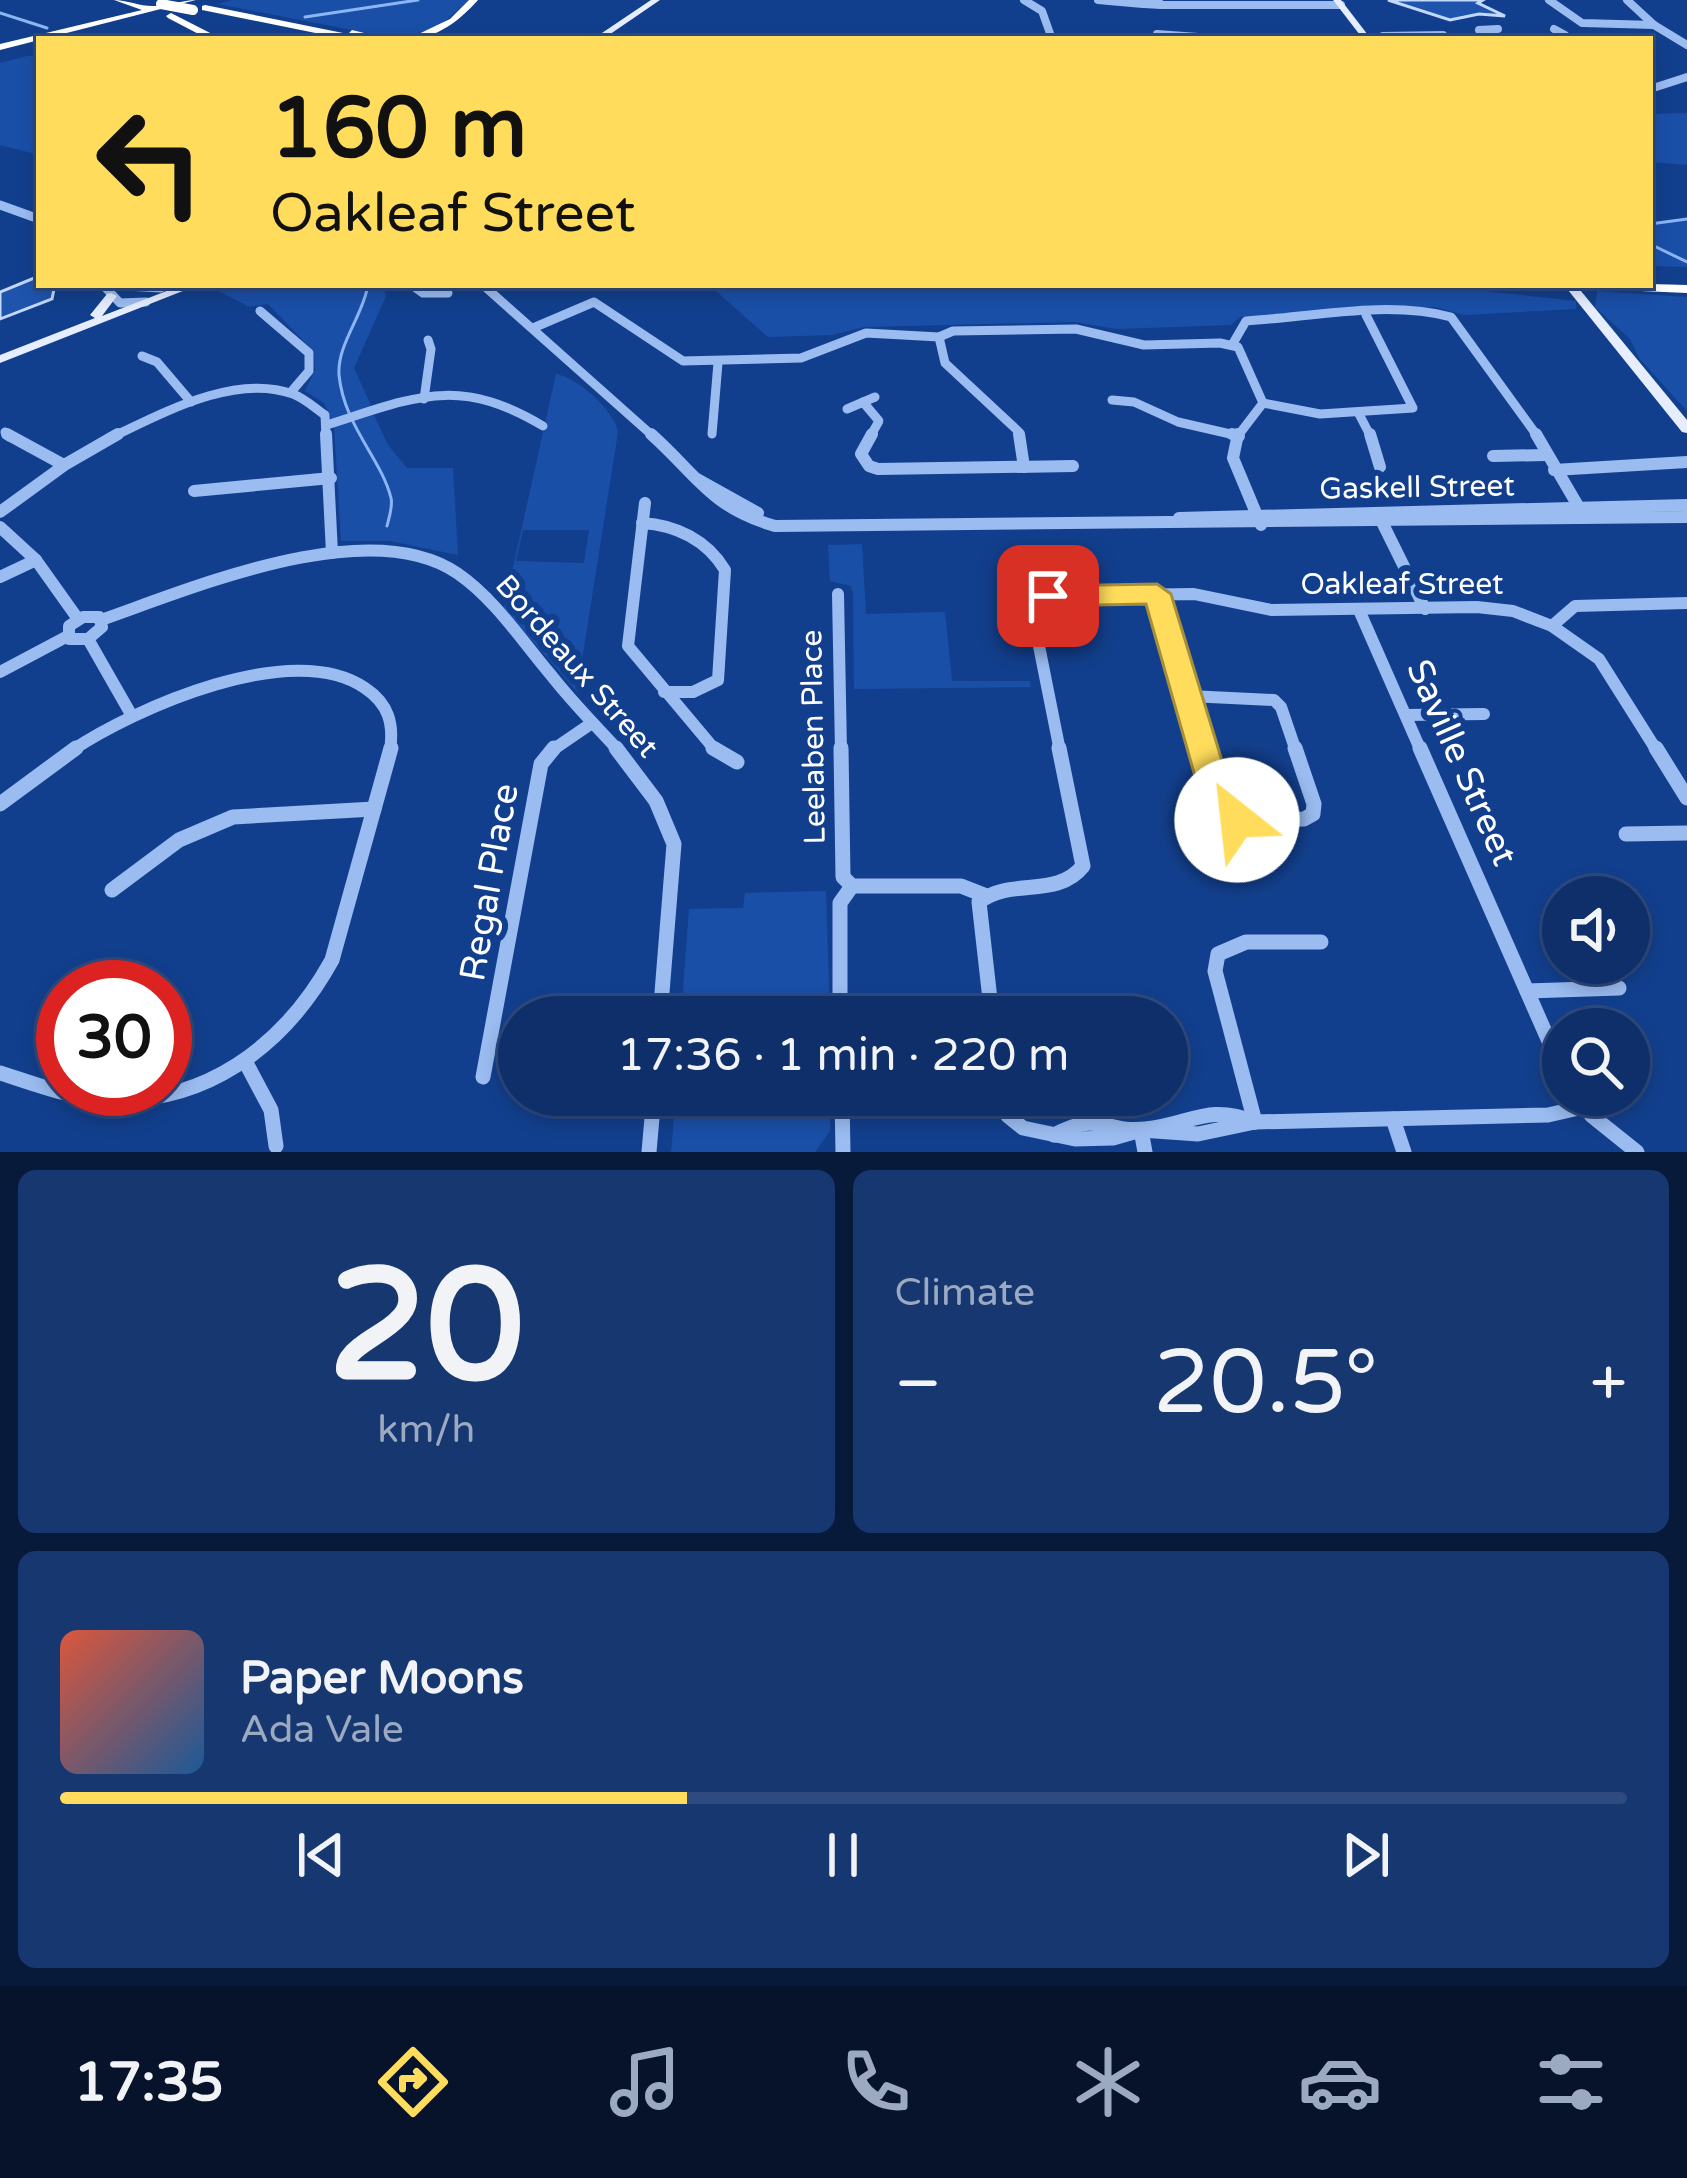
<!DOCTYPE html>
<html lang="en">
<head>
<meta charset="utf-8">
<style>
  body { margin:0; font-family:"Varela Round",sans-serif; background:#173770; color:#f1f3f6; height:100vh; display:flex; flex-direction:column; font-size:45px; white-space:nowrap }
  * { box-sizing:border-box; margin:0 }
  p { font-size:39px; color:#9ba9c1 }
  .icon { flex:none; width:66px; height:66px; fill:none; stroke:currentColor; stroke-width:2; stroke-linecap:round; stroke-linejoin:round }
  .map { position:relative; height:1152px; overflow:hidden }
  .details { display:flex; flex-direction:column; gap:18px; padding:18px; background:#081a3a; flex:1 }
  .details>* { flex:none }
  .guide { position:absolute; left:36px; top:36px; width:1617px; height:252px; border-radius:0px; box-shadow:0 6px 18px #0003,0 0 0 3px #2e4a7e; background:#ffdc5b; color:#111; overflow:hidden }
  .controls { position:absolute; left:1542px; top:876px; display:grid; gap:24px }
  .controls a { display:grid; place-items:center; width:108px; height:108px; border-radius:50%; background:#0e2f6a; box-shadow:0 6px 18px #0003,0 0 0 3px #2e4a7e; font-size:60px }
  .speed { position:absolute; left:36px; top:960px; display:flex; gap:24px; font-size:60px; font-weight:700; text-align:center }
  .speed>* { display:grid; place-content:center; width:156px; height:156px; border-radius:50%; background:#0e2f6a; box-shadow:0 6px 18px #0003,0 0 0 3px #2e4a7e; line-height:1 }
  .speed .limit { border:18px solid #d22; background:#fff; color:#111 }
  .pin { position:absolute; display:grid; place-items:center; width:102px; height:102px; color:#fff; margin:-51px; border-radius:24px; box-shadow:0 6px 18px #0006 }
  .me { position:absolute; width:132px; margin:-66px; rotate:331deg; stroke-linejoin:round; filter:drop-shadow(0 0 9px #0008) }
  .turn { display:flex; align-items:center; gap:42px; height:252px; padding:0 36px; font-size:54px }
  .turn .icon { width:156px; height:156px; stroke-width:2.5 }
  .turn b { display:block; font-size:84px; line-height:102px }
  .big { font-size:90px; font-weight:600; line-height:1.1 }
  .details .widget { flex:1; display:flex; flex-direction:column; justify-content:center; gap:18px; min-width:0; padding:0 42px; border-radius:18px; background:#173770 }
  .details .dial { align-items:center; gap:0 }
  .dial b { font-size:156px; line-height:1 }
  .song { display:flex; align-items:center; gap:36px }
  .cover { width:144px; height:144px; border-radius:18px; background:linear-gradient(135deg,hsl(10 70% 55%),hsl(210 70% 35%)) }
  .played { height:12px; border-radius:6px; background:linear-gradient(90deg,#ffdc5b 40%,#2e4a7e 40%) }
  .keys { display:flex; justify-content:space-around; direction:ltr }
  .heat { display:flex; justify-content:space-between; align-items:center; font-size:66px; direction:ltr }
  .details .tiles { flex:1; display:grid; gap:18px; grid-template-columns:1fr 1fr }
  .widget:last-child { grid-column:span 2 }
  .trip { position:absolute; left:498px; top:996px; width:690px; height:120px; border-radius:60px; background:#0e2f6a; box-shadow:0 6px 18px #0003,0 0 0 3px #2e4a7e; font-weight:600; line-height:120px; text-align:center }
  .tabs { display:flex; height:192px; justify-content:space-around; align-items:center; background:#06132a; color:#9ba9c1 }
  .tabs .icon { width:84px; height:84px }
  .tabs .selected { color:#ffdc5b }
  .tabs b { font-size:54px; color:#f1f3f6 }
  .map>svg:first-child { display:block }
  .green { fill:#1a4fa8; fill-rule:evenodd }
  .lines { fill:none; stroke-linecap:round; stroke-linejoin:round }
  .stream { stroke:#8cb5f5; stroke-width:3 }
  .building { fill:#1f54ad; stroke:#c2d8fd; stroke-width:3 }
  .minor-far3 { stroke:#9bbcf1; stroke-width:8 }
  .minor-far2 { stroke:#9bbcf1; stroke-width:9 }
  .minor-far1 { stroke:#9bbcf1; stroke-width:12 }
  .minor { stroke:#9bbcf1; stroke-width:15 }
  .major { fill:#e5edff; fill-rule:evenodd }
  .highway { fill:#fff; fill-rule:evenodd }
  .highway-bridge { stroke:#fff; stroke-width:10 }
  .route { fill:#ffdc5b; stroke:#a68f3b; stroke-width:3 }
  .labels { text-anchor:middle; stroke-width:12; stroke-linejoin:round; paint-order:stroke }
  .street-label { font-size:30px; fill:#fff; stroke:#123f8d }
  .near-street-label { font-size:36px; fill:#fff; stroke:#123f8d }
</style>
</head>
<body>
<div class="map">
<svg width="1687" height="1152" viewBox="0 0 1687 1152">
  <rect width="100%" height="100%" fill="#123f8d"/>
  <!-- green -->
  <g class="green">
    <path d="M233 0H469L438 27 398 39 218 4Z"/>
    <path d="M27 56H39V155L0 145V63Z"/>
    <path d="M1687 113V165L1650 162V114Z"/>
    <path d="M1687 219V267L1650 266V224Z"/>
    <path d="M206 285H383L386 296 354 368 373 410 333 422 324 403 305 391 315 370 314 352 268 304 250 307Z"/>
    <path d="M709 285H1431L1576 301V309L1464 315 1436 307 1240 317 1231 325 1117 329 1075 322 864 327 832 335 768 337Z"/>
    <path d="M1597 291 1687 297V411L1639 358 1630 339 1595 307Z"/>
    <path d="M556 374C578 378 614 410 618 432L577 692 504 608ZM523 530H589L584 563 516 561Z"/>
    <path d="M374 415 388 445 407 468H453L458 555 390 541H341L334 425Z"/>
    <path d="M862 544 866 614 945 612 952 681H1030L1031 687 854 689 853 595 851 586 830 581 828 545Z"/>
    <path d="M826 891 830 1017H681L689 909 743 908 745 893Z"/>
    <path d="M676 1095H808V1112H830V1131L815 1152H671Z"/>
  </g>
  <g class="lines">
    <!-- stream -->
    <g class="stream">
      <path d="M0 13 47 28"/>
      <path d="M305 17 418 0"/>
      <path d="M1650 224 1687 219"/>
      <path d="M1650 244 1687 262"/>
      <path d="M368 285C363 316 337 344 339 375 344 426 381 458 391 498 393 506 389 518 387 526"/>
    </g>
  </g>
  <!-- building -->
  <g class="building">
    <path d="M1388 0H1483L1478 3 1505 16 1479 14 1450 20Z"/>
    <path d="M39 276V285L54 289 52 299 0 319V292Z"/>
  </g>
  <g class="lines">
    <!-- minor-far3 -->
    <g class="minor-far3">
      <path d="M1024 0 1042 11 1052 39"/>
      <path d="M1098 0 1143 4"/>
      <path d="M1549 0 1582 23 1654 25"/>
      <path d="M1627 0 1654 25 1687 45"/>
      <path d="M1150 1 1159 2 1161 5 1144 4Z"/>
      <path d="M1161 5H1341"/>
      <path d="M1554 29 1565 35"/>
      <path d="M1479 30 1498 29"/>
      <path d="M1157 34 1225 39"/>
      <path d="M1383 36 1443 35"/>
      <path d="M1229 39H1307"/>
      <path d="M1650 89 1687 77"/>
    </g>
    <!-- minor-far2 -->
    <g class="minor-far2">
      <path d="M0 205 39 219"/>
      <path d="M103 285 120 303 146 302"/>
      <path d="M109 285 161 288"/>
      <path d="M412 285 423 293H448"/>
      <path d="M483 285 654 437"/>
      <path d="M260 311 309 353V371L291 392"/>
      <path d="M533 328 594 302 683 361 801 358 866 333 939 337 953 331 1076 329 1144 345 1220 343 1238 347 1263 403 1237 437"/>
      <path d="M939 337 945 363 1018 431 1019 437"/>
      <path d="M1232 345 1246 321C1311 317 1388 300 1451 317L1538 437"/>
      <path d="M142 356 157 362 191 402"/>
      <path d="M424 399 431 349 428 340"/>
      <path d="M1112 400 1134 402 1178 422 1239 436"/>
      <path d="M863 402 879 421 870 437"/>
      <path d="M1263 403 1320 414 1413 408 1366 315"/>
      <path d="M847 409 875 397"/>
      <path d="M1359 414 1371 437"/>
      <path d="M327 425C415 397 458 375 543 426"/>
      <path d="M5 432 9 437"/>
      <path d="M712 434 718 363"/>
      <path d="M112 437C163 413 235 373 293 394 304 398 315 408 325 415L326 437"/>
    </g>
    <!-- minor-far1 -->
    <g class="minor-far1">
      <path d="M7 434 62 464"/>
      <path d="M326 434 332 553"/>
      <path d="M651 434C698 476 710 507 775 526L1687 517"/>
      <path d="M872 434 861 454 869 466 878 469 1073 466"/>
      <path d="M1019 434 1024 467"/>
      <path d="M1232 434 1239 436"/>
      <path d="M1238 434 1233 458 1261 525"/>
      <path d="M1370 434 1380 467"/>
      <path d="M1536 434 1581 511"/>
      <path d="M1493 456 1545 455"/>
      <path d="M1554 470 1687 462"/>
      <path d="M697 479 758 513"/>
      <path d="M194 491 331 478"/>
      <path d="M645 503 628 646 716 751"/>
      <path d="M0 512 66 464 118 434"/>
      <path d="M1179 518 1687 505"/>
      <path d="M1380 518 1425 609"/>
      <path d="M642 523C676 525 707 540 725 570L718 680 693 692H664"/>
      <path d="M0 527 36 560 78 619"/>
      <path d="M0 577 36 560"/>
      <path d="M838 594 841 751"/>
      <path d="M1157 594 1203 751"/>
      <path d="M1010 597 1031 606 1060 751"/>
      <path d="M1031 606 1048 596 1194 594 1271 610 1477 607 1513 611 1552 626 1599 659 1657 751"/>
      <path d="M1359 610 1421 751"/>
      <path d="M83 617H99L102 627 88 639H69V626Z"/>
      <path d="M101 620C193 588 368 513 457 573 495 599 522 641 551 675 572 702 596 726 619 751"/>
      <path d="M1552 626 1575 606 1687 603"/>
      <path d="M88 639 132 716"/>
      <path d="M0 672 66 637"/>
      <path d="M1189 696 1274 700 1281 707 1296 751"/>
      <path d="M1406 715 1484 714"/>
      <path d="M71 751C135 708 293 638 365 688 389 704 394 724 390 751"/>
      <path d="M551 751 592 723"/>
    </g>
    <!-- minor -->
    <g class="minor">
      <path d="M616 748 656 801 674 844 660 1017"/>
      <path d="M713 748 737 762"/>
      <path d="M841 748 843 877 852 886H961L984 895"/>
      <path d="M1202 748C1226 828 1223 820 1304 819L1313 814 1314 804 1295 748"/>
      <path d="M1420 748 1563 1073"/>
      <path d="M1656 748 1687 798"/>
      <path d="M0 804 76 748"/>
      <path d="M1626 834 1687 833"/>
      <path d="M112 890 179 840 233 817 374 809"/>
      <path d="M1527 991 1619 988"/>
      <path d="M840 1017V903L852 886"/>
      <path d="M992 1017 979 902C1011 877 1057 899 1083 866L1059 748"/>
      <path d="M246 1063 271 1110 276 1146"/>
      <path d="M0 1073C32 1083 65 1096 99 1099 202 1108 284 1047 332 960L391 748"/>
      <path d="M483 1077 541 764 554 748"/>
      <path d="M842 1095 843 1152"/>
      <path d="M1001 1095 1008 1116 1023 1128 1075 1139 1113 1138 1141 1130 1198 1134 1255 1122 1548 1115 1583 1107"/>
      <path d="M1576 1095 1592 1116 1637 1152"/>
      <path d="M1393 1119 1404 1152"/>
      <path d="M1255 1122 1215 971 1218 954 1246 942H1321"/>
      <path d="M1141 1130 1145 1152"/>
      <path d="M1054 1135C1102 1110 1101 1133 1145 1129 1191 1125 1206 1103 1255 1122"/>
      <path d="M649 1152 654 1095"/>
    </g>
    <!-- major -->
    <g class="major">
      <path d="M651 0H660L603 39H593Z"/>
      <path d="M1333 0H1341L1371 39H1363Z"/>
      <path d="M182 285H198L0 363V355L95 318 90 315 107 294 111 293 117 296 102 316Z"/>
      <path d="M1564 285H1576L1687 420V433L1682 432Z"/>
    </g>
    <!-- highway -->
    <g class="highway">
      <path d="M114 0C127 0 142 7 155 6 169 6 182 0 196 0L0 50V44L142 10Z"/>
      <path d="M469 0H478C460 20 437 39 408 39L450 19Z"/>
      <path d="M205 5 348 34 352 30 389 39H345L202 10V6Z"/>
      <path d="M171 13 218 37 220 39H208L168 18 166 16Z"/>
      <path d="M1650 284 1687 285V293L1595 289 1589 285Z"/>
    </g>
    <!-- highway-bridge -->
    <path class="highway-bridge" d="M161 4 193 10"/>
  </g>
  <!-- route -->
  <path class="route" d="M1157 584 1171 594 1234 800 1254 820 1249 830C1230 836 1212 825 1204 808L1146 604 1048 606 1034 596 1048 586Z"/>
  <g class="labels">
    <!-- street labels -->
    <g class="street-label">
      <text transform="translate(1417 487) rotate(-1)" y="10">Gaskell Street</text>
      <text x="1402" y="594">Oakleaf Street</text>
      <text transform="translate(577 666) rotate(49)" y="10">Bordeaux Street</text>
      <text transform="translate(813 737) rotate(-91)" y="10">Leelaben Place</text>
    </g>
    <!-- near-street labels -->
    <g class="near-street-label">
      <text transform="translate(1463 762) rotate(66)" y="13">Saville Street</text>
      <text transform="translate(488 882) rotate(-80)" y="13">Regal Place</text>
    </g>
  </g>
</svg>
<div class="controls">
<a><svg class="icon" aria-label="sound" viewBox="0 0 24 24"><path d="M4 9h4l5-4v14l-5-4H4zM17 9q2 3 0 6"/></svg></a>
<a><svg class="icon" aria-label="search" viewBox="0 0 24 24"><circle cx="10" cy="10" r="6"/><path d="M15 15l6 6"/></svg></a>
</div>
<div class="speed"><div class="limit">30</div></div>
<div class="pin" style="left:1048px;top:596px;background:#d93025"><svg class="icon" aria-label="arrive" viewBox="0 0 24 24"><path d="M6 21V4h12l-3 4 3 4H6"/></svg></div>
<svg class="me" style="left:1237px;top:820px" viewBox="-20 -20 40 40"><circle r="19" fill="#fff"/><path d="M0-13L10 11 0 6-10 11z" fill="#ffdc5b"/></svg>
<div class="trip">17:36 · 1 min · 220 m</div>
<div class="guide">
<div class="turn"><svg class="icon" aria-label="left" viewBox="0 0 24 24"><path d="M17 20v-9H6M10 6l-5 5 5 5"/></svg><div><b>160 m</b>Oakleaf Street</div></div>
</div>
</div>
<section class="details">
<div class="tiles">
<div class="widget dial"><b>20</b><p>km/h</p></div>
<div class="widget"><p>Climate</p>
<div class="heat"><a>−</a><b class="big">20.5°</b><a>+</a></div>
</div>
<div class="widget">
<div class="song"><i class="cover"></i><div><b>Paper Moons</b><p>Ada Vale</p></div></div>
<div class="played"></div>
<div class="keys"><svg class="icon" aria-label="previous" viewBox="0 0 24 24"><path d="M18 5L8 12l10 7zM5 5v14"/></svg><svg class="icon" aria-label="pause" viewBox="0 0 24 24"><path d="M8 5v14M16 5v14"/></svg><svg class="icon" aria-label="next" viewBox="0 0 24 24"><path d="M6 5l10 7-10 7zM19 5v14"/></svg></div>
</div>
</div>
</section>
<nav class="tabs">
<b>17:35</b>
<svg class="icon selected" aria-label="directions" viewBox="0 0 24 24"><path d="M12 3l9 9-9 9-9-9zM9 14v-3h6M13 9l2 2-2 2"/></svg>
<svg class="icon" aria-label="music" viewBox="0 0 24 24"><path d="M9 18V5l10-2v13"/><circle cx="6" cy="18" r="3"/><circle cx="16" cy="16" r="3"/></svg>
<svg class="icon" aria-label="phone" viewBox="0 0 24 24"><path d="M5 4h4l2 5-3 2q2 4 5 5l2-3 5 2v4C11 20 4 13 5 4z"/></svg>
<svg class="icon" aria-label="climate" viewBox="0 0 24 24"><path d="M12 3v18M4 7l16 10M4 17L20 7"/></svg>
<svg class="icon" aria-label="car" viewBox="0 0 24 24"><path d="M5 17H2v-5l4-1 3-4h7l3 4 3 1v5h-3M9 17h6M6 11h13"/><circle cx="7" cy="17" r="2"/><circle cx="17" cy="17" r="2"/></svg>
<svg class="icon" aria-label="filters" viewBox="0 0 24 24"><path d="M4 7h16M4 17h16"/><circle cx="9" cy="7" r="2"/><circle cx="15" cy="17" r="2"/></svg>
</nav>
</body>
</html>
